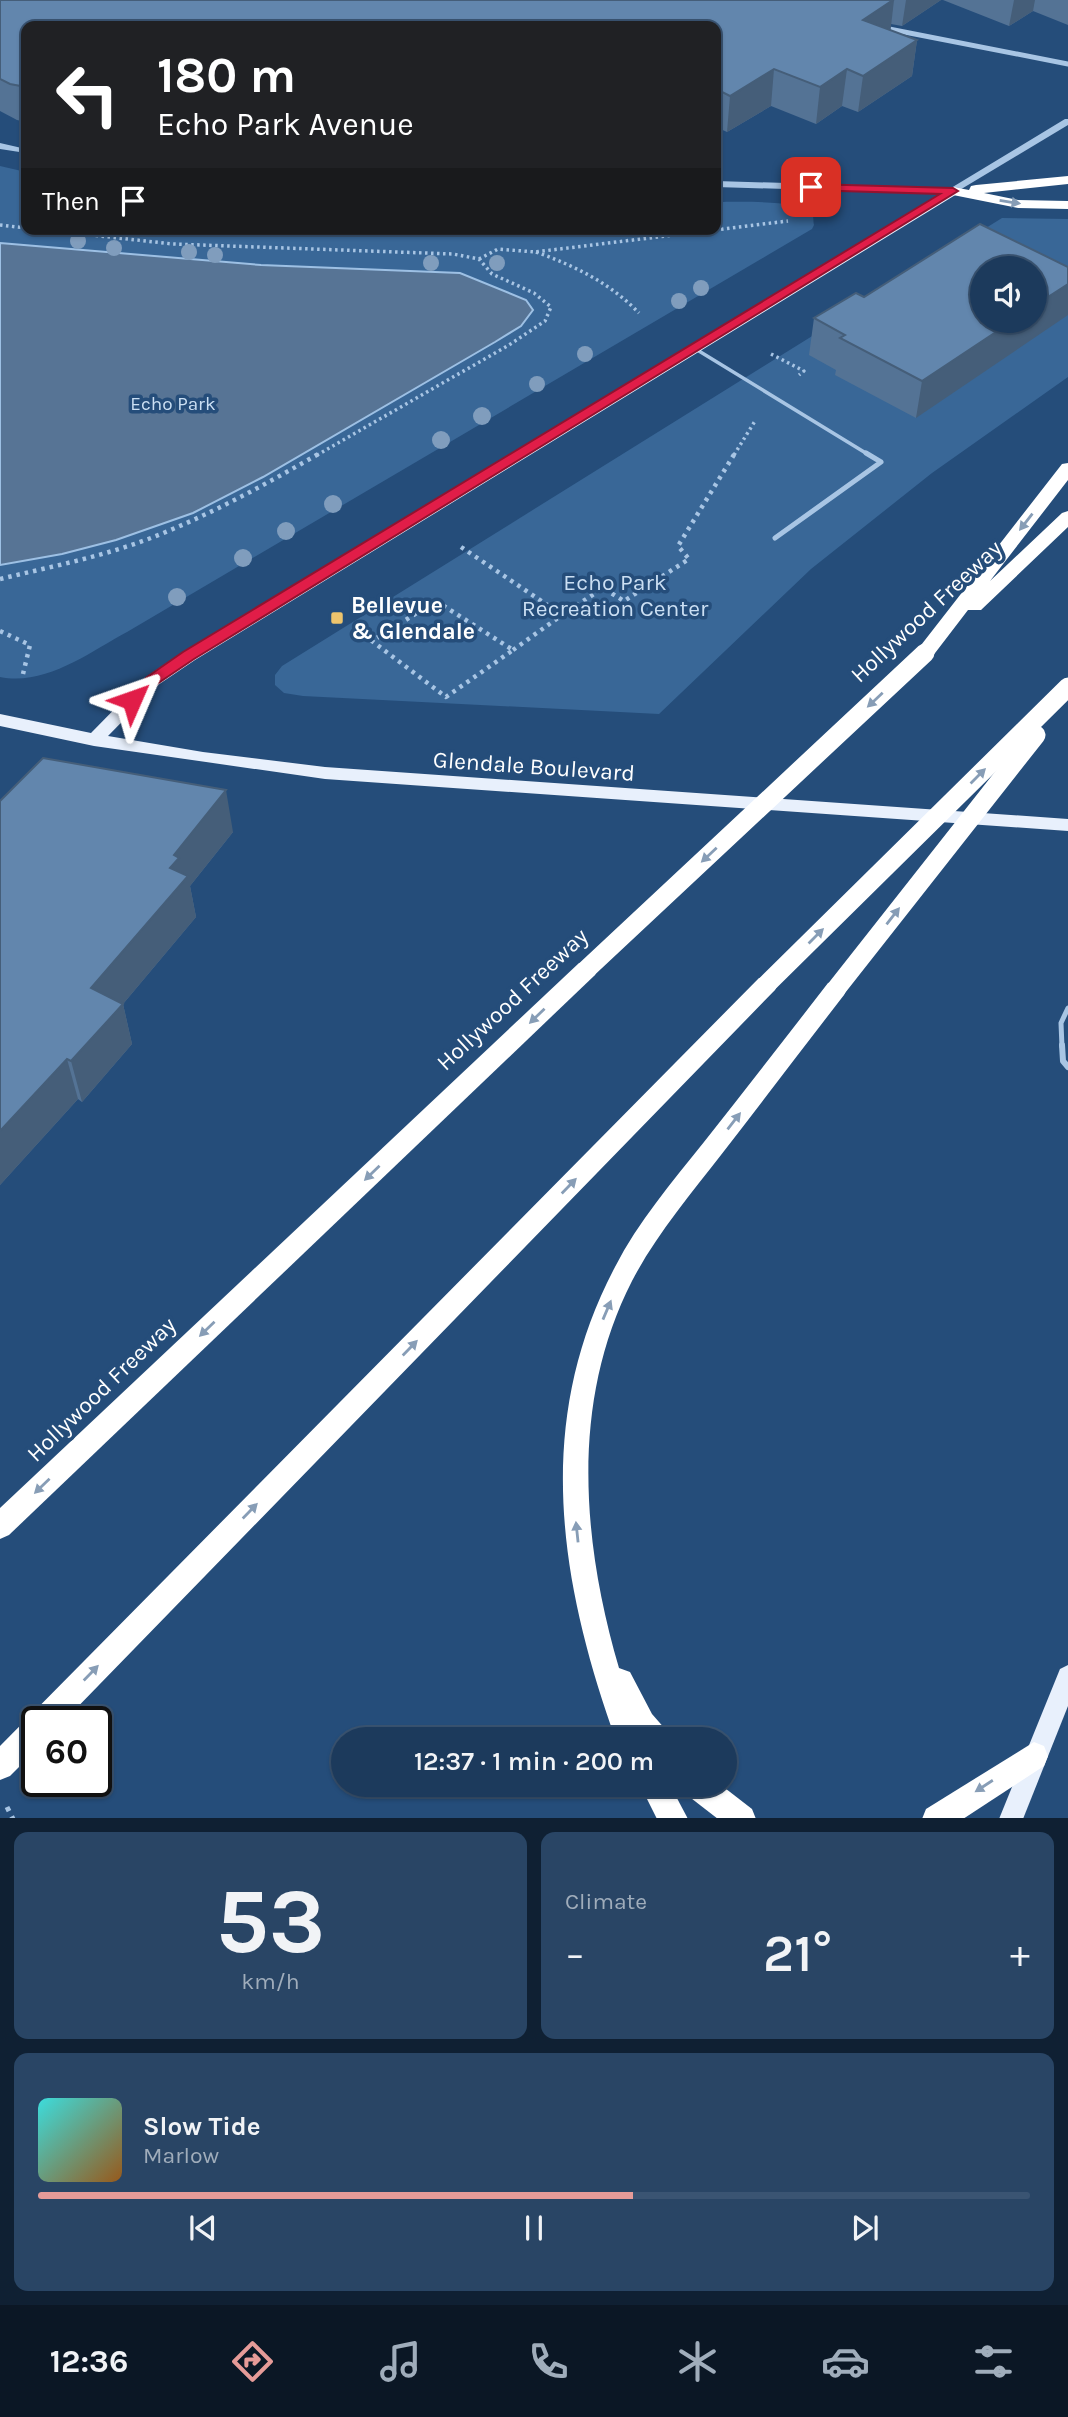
<!DOCTYPE html>
<html lang="en">
<head>
<meta charset="utf-8">
<style>
  body { margin:0; font-family:Karla,sans-serif; background:#294565; color:#f1f3f6; height:100vh; display:flex; flex-direction:column; font-size:26px; white-space:nowrap }
  * { box-sizing:border-box; margin:0 }
  p { font-size:23px; color:#a0adbb }
  .icon { flex:none; width:38px; height:38px; fill:none; stroke:currentColor; stroke-width:2; stroke-linecap:round; stroke-linejoin:round }
  .map { position:relative; height:1818px; overflow:hidden }
  .drawer { display:flex; flex-direction:column; gap:14px; padding:14px; background:#0f2033; flex:1 }
  .drawer>* { flex:none }
  .hud { position:absolute; left:21px; top:21px; width:700px; height:214px; border-radius:14px; box-shadow:0 2px 5px #0004,0 0 0 2px #3a5472; background:#202124; color:#fff; overflow:hidden }
  .tools { position:absolute; left:970px; top:256px; display:grid; gap:14px }
  .tools a { display:grid; place-items:center; width:77px; height:77px; border-radius:50%; background:#1c3a5c; box-shadow:0 2px 5px #0004,0 0 0 2px #3a5472; font-size:35px }
  .speed { position:absolute; left:21px; top:1706px; display:flex; gap:14px; font-size:35px; font-weight:700; text-align:center }
  .speed>* { display:grid; place-content:center; width:91px; height:91px; border-radius:50%; background:#1c3a5c; box-shadow:0 2px 5px #0004,0 0 0 2px #3a5472; line-height:1 }
  .speed .limit { border:4px solid #111; border-radius:10px; background:#fff; color:#111 }
  .pin { position:absolute; display:grid; place-items:center; width:60px; height:60px; color:#fff; margin:-30px; border-radius:14px; box-shadow:0 4px 10px #0006 }
  .me { position:absolute; width:77px; margin:-38px; rotate:47deg; stroke-linejoin:round; filter:drop-shadow(0 0 5px #0008) }
  .turn { display:flex; align-items:center; gap:24px; height:147px; padding:0 21px; font-size:32px }
  .turn .icon { width:91px; height:91px; stroke-width:2.5 }
  .turn b { display:block; font-size:49px; line-height:60px }
  .then { display:flex; align-items:center; height:66px; padding:0 21px; background:#0003; gap:14px; font-size:26px }
  .big { font-size:52px; font-weight:600; line-height:1.1 }
  .drawer .card { flex:1; display:flex; flex-direction:column; justify-content:center; gap:10px; min-width:0; padding:0 24px; border-radius:14px; background:#294565 }
  .drawer .dial { align-items:center; gap:0 }
  .dial b { font-size:91px; line-height:1 }
  .song { display:flex; align-items:center; gap:21px }
  .cover { width:84px; height:84px; border-radius:10px; background:linear-gradient(135deg,hsl(180 70% 55%),hsl(30 70% 35%)) }
  .played { height:7px; border-radius:4px; background:linear-gradient(90deg,#e69b98 60%,#3a5472 60%) }
  .keys { display:flex; justify-content:space-around; direction:ltr }
  .heat { display:flex; justify-content:space-between; align-items:center; font-size:38px; direction:ltr }
  .drawer .tiles { flex:1; display:grid; gap:14px; grid-template-columns:1fr 1fr }
  .card:last-child { grid-column:span 2 }
  .trip { position:absolute; left:331px; top:1727px; width:406px; height:70px; border-radius:35px; background:#1c3a5c; box-shadow:0 2px 5px #0004,0 0 0 2px #3a5472; font-weight:600; line-height:70px; text-align:center }
  .dock { display:flex; height:112px; justify-content:space-around; align-items:center; background:#0b1725; color:#a0adbb }
  .dock .icon { width:49px; height:49px }
  .dock .current { color:#e69b98 }
  .dock b { font-size:32px; color:#f1f3f6 }
  .map>svg:first-child { display:block }
  .green { fill:#396797; fill-rule:evenodd }
  .water { fill:#577495; stroke:#9dc0e4; stroke-width:2 }
  .lines { fill:none; stroke-linecap:round; stroke-linejoin:round }
  .path-far2 { stroke:#a8c5e4; stroke-width:3.5; stroke-dasharray:2.5 3.5; stroke-linecap:butt }
  .path-far1 { stroke:#a8c5e4; stroke-width:4.5; stroke-dasharray:3.5 5; stroke-linecap:butt }
  .path { stroke:#a8c5e4; stroke-width:5; stroke-dasharray:4.5 6; stroke-linecap:butt }
  .service-far2 { stroke:#a8c5e4; stroke-width:3.5 }
  .service-far1 { stroke:#a8c5e4; stroke-width:5 }
  .service { stroke:#a8c5e4; stroke-width:6 }
  .minor { stroke:#a8c5e4; stroke-width:5 }
  .tertiary { fill:#a8c5e4; fill-rule:evenodd }
  .primary { fill:#e8f0fc; fill-rule:evenodd }
  .motorway { fill:#fff; fill-rule:evenodd }
  .motorway-bridge { stroke:#fff; stroke-width:19 }
  .tree { fill:#809dbd }
  .wall { fill:#547395 }
  .shaded-wall { fill:#455e79 }
  .building { fill:#6286ad; stroke:#455e79; stroke-width:2 }
  .oneway { fill:#879db6 }
  .route { fill:#e11d48; stroke:#92132f; stroke-width:2 }
  .poi-dot { fill:#edc46d; stroke:#254d7a; stroke-width:2.5 }
  .labels { text-anchor:middle; stroke-width:7; stroke-linejoin:round; paint-order:stroke }
  .far-park-label { font-size:19px; fill:#cbdff3; stroke:#254d7a }
  .park-label { font-size:23px; fill:#cbdff3; stroke:#254d7a }
  .poi-label { font-size:23px; font-weight:bold; fill:#fff; stroke:#254d7a; text-anchor:start }
  .street-label { font-size:23px; fill:#fff; stroke:#254d7a }
</style>
</head>
<body>
<div class="map">
<svg width="1068" height="1819" viewBox="0 0 1068 1819">
  <rect width="100%" height="100%" fill="#254d7a"/>
  <!-- green -->
  <g class="green">
    <path d="M0 166 26 172V229H716V202C733 202 803 199 812 214 814 217 813 221 814 225L812 229 127 632C88 653 46 686 0 677Z"/>
    <path d="M1002 218 1068 219V377L932 473 811 569 659 714 303 696 284 693 275 685V675L282 666ZM982 268H1034V320H982Z"/>
  </g>
  <!-- water -->
  <path class="water" d="M0 243 261 265 460 273 526 300 533 310 521 326 495 342 263 477 193 513 116 540 62 554 0 565Z"/>
  <g class="lines">
    <!-- path-far2 -->
    <g class="path-far2">
      <path d="M0 225 26 228"/>
      <path d="M36 229 173 244 453 254 479 259 492 274 534 293 551 307 545 321 509 345 317 455"/>
      <path d="M536 252C575 266 610 283 639 313"/>
      <path d="M479 259 498 249 535 252 788 221"/>
      <path d="M771 354 804 371 799 375"/>
      <path d="M734 455 755 421"/>
    </g>
    <!-- path-far1 -->
    <g class="path-far1">
      <path d="M461 547 562 615 513 650"/>
      <path d="M0 579C54 566 110 555 161 534 217 511 268 483 320 453"/>
      <path d="M436 601 513 650 446 697 372 641Z"/>
      <path d="M562 615 603 588 624 601 689 559 678 546 735 453"/>
      <path d="M0 631 30 645 23 674"/>
    </g>
    <!-- path -->
    <path class="path" d="M7 1807 13 1819"/>
    <!-- service-far2 -->
    <path class="service-far2" d="M694 348 869 455"/>
    <!-- service-far1 -->
    <g class="service-far1">
      <path d="M775 538 881 462 866 453"/>
      <path d="M1062 1047 1061 1023 1068 1008"/>
    </g>
    <!-- service -->
    <path class="service" d="M1062 1045 1063 1061 1068 1067"/>
    <!-- minor -->
    <path class="minor" d="M884 28 1068 64"/>
    <!-- tertiary -->
    <g class="tertiary">
      <path d="M1065 119H1068V125L953 194 716 187V181L951 188Z"/>
      <path d="M0 143 26 149V153L0 149Z"/>
    </g>
    <!-- primary -->
    <g class="primary">
      <path d="M953 187 957 188V194L195 660 158 685 108 736 203 752 325 767 1068 819V831L325 779 94 746 0 726V714L91 733 146 677 183 652Z"/>
      <path d="M1068 1665V1706L1023 1819H999L1060 1669Z"/>
    </g>
    <!-- motorway -->
    <g class="motorway">
      <path d="M1068 176V184L984 193 1018 200 1068 201V209L1018 208 953 195 946 191 953 187 969 190 971 186 976 185Z"/>
      <path d="M1068 463V480L990 581 1062 513 1068 511V527L981 610H968L932 657H918L916 653 918 649 1062 464Z"/>
      <path d="M587 961 595 963 598 969 595 975 9 1535 0 1539V1508L579 963Z"/>
      <path d="M767 976 775 978 778 984 775 990 63 1722H37V1749L10 1776 0 1780V1746L759 978Z"/>
      <path d="M836 981 844 983 847 989 844 995C803 1048 762 1102 721 1155 690 1195 656 1235 632 1281 570 1402 582 1542 619 1668L630 1672 652 1714 666 1730 670 1740H616C559 1581 533 1422 615 1267 638 1222 672 1182 704 1142 746 1089 787 1036 828 983Z"/>
      <path d="M1034 1742 1044 1746 1048 1756 1044 1766 963 1819H922L926 1809Z"/>
      <path d="M640 1785H670L688 1819H657Z"/>
      <path d="M683 1785H721L752 1809 756 1819H718L687 1795Z"/>
    </g>
    <!-- motorway-bridge -->
    <g class="motorway-bridge">
      <path d="M587 969 925 653"/>
      <path d="M767 984 1068 687"/>
      <path d="M836 989 1036 735"/>
    </g>
  </g>
  <!-- trees -->
  <g class="tree">
    <circle cx="78" cy="241" r="8"/>
    <circle cx="114" cy="248" r="8"/>
    <circle cx="189" cy="252" r="8"/>
    <circle cx="215" cy="255" r="8"/>
    <circle cx="431" cy="263" r="8"/>
    <circle cx="497" cy="263" r="8"/>
    <circle cx="701" cy="288" r="8"/>
    <circle cx="679" cy="301" r="8"/>
    <circle cx="585" cy="354" r="8"/>
    <circle cx="537" cy="384" r="8"/>
    <circle cx="482" cy="416" r="9"/>
    <circle cx="441" cy="440" r="9"/>
    <circle cx="333" cy="504" r="9"/>
    <circle cx="286" cy="531" r="9"/>
    <circle cx="243" cy="558" r="9"/>
    <circle cx="177" cy="597" r="9"/>
  </g>
  <!-- wall -->
  <g class="wall">
    <path d="M0 0H941L902 26 891 24 890 30 917 40 912 76 858 112 842 106 816 124 771 106 727 132 716 127V26H26V122L17 120 0 111Z"/>
    <path d="M943 0H1068V25L1033 11 1009 26Z"/>
    <path d="M980 224 916 418 835 375 836 370 809 355 814 318 864 297Z"/>
    <path d="M0 801 233 832 190 886 196 917 123 1004 132 1044 82 1102 78 1099 0 1185Z"/>
  </g>
  <!-- shaded-wall -->
  <g class="shaded-wall">
    <path d="M893 0H894L890 35 863 20Z"/>
    <path d="M906 0H941L902 26Z"/>
    <path d="M1014 0H1035L1033 11 1009 26Z"/>
    <path d="M917 40 912 76 858 112 863 76Z"/>
    <path d="M774 69 771 106 727 132 730 96Z"/>
    <path d="M847 69 842 106 816 124 820 87Z"/>
    <path d="M1068 284V315L916 418 922 381 1014 320H1034V306Z"/>
    <path d="M226 790 233 832 190 886 196 917 123 1004 132 1044 82 1102 71 1061 91 988 170 868 174 855Z"/>
    <path d="M67 1059 78 1099 0 1185V1131Z"/>
  </g>
  <!-- building -->
  <g class="building">
    <path d="M0 0H893L863 20 917 40 863 76 847 69 820 87 774 69 730 96 716 89V26H26V87L10 84 0 79Z"/>
    <path d="M980 224 1068 267V284L1034 306V268H982V320H1014L922 381 840 338 845 335 814 318 856 293 864 297Z"/>
    <path d="M43 758 226 790 174 855 179 858 170 868 188 876 91 988 123 1004 71 1061 67 1059 0 1131V801Z"/>
  </g>
  <!-- one-way arrows -->
  <defs><path id="oneway-solid" d="M-6-.8H1V-3.2L6.5 0L1 3.2V.8H-6Z" transform="scale(1.75)"/></defs>
  <g class="oneway">
    <use href="#oneway-solid" transform="translate(1010 202) rotate(9)"/>
    <use href="#oneway-solid" transform="translate(1026 522) rotate(128)"/>
    <use href="#oneway-solid" transform="translate(875 700) rotate(137)"/>
    <use href="#oneway-solid" transform="translate(978 776) rotate(-45)"/>
    <use href="#oneway-solid" transform="translate(709 855) rotate(137)"/>
    <use href="#oneway-solid" transform="translate(893 916) rotate(-52)"/>
    <use href="#oneway-solid" transform="translate(816 936) rotate(-45)"/>
    <use href="#oneway-solid" transform="translate(537 1016) rotate(136)"/>
    <use href="#oneway-solid" transform="translate(734 1121) rotate(-52)"/>
    <use href="#oneway-solid" transform="translate(372 1173) rotate(136)"/>
    <use href="#oneway-solid" transform="translate(569 1186) rotate(-46)"/>
    <use href="#oneway-solid" transform="translate(607 1310) rotate(-67)"/>
    <use href="#oneway-solid" transform="translate(207 1329) rotate(136)"/>
    <use href="#oneway-solid" transform="translate(410 1348) rotate(-46)"/>
    <use href="#oneway-solid" transform="translate(42 1486) rotate(136)"/>
    <use href="#oneway-solid" transform="translate(250 1511) rotate(-46)"/>
    <use href="#oneway-solid" transform="translate(577 1532) rotate(-96)"/>
    <use href="#oneway-solid" transform="translate(91 1673) rotate(-46)"/>
    <use href="#oneway-solid" transform="translate(984 1786) rotate(147)"/>
  </g>
  <!-- route -->
  <path class="route" d="M811 184 953 188 958 191 194 659 157 684 137 704H127L125 700 127 697 147 677 183 652 940 194 807 190 805 187Z"/>
  <!-- markers -->
  <rect class="poi-dot" x="330" y="611" width="14" height="14" rx="3.5"/>
  <g class="labels">
    <!-- far-park labels -->
    <g class="far-park-label">
      <text x="173" y="410">Echo Park</text>
    </g>
    <!-- park labels -->
    <g class="park-label">
      <text x="615" y="590">Echo Park<tspan x="615" dy="26">Recreation Center</tspan></text>
    </g>
    <!-- poi labels -->
    <g class="poi-label">
      <text x="351" y="613">Bellevue<tspan x="351" dy="26">&amp; Glendale</tspan></text>
    </g>
    <!-- street labels -->
    <g class="street-label">
      <text transform="translate(926 611) rotate(-43)" y="8">Hollywood Freeway</text>
      <text transform="translate(534 766) rotate(4)" y="8">Glendale Boulevard</text>
      <text transform="translate(512 999) rotate(-43)" y="8">Hollywood Freeway</text>
      <text transform="translate(101 1389) rotate(-44)" y="8">Hollywood Freeway</text>
    </g>
  </g>
</svg>
<div class="tools">
<a><svg class="icon" aria-label="sound" viewBox="0 0 24 24"><path d="M4 9h4l5-4v14l-5-4H4zM17 9q2 3 0 6"/></svg></a>
</div>
<div class="speed"><div class="limit">60</div></div>
<div class="pin" style="left:811px;top:187px;background:#d93025"><svg class="icon" aria-label="arrive" viewBox="0 0 24 24"><path d="M6 21V4h12l-3 4 3 4H6"/></svg></div>
<svg class="me" style="left:132px;top:700px" viewBox="-20 -20 40 40"><path d="M0-17L14 15 0 8-14 15z" fill="#e11d48" stroke="#fff" stroke-width="4"/></svg>
<div class="trip">12:37 · 1 min · 200 m</div>
<div class="hud">
<div class="turn"><svg class="icon" aria-label="left" viewBox="0 0 24 24"><path d="M17 20v-9H6M10 6l-5 5 5 5"/></svg><div><b>180 m</b>Echo Park Avenue</div></div>
<div class="then">Then<svg class="icon" aria-label="arrive" viewBox="0 0 24 24"><path d="M6 21V4h12l-3 4 3 4H6"/></svg></div>
</div>
</div>
<section class="drawer">
<div class="tiles">
<div class="card dial"><b>53</b><p>km/h</p></div>
<div class="card"><p>Climate</p>
<div class="heat"><a>−</a><b class="big">21°</b><a>+</a></div>
</div>
<div class="card">
<div class="song"><i class="cover"></i><div><b>Slow Tide</b><p>Marlow</p></div></div>
<div class="played"></div>
<div class="keys"><svg class="icon" aria-label="previous" viewBox="0 0 24 24"><path d="M18 5L8 12l10 7zM5 5v14"/></svg><svg class="icon" aria-label="pause" viewBox="0 0 24 24"><path d="M8 5v14M16 5v14"/></svg><svg class="icon" aria-label="next" viewBox="0 0 24 24"><path d="M6 5l10 7-10 7zM19 5v14"/></svg></div>
</div>
</div>
</section>
<nav class="dock">
<b>12:36</b>
<svg class="icon current" aria-label="directions" viewBox="0 0 24 24"><path d="M12 3l9 9-9 9-9-9zM9 14v-3h6M13 9l2 2-2 2"/></svg>
<svg class="icon" aria-label="music" viewBox="0 0 24 24"><path d="M9 18V5l10-2v13"/><circle cx="6" cy="18" r="3"/><circle cx="16" cy="16" r="3"/></svg>
<svg class="icon" aria-label="phone" viewBox="0 0 24 24"><path d="M5 4h4l2 5-3 2q2 4 5 5l2-3 5 2v4C11 20 4 13 5 4z"/></svg>
<svg class="icon" aria-label="climate" viewBox="0 0 24 24"><path d="M12 3v18M4 7l16 10M4 17L20 7"/></svg>
<svg class="icon" aria-label="car" viewBox="0 0 24 24"><path d="M5 17H2v-5l4-1 3-4h7l3 4 3 1v5h-3M9 17h6M6 11h13"/><circle cx="7" cy="17" r="2"/><circle cx="17" cy="17" r="2"/></svg>
<svg class="icon" aria-label="filters" viewBox="0 0 24 24"><path d="M4 7h16M4 17h16"/><circle cx="9" cy="7" r="2"/><circle cx="15" cy="17" r="2"/></svg>
</nav>
</body>
</html>
